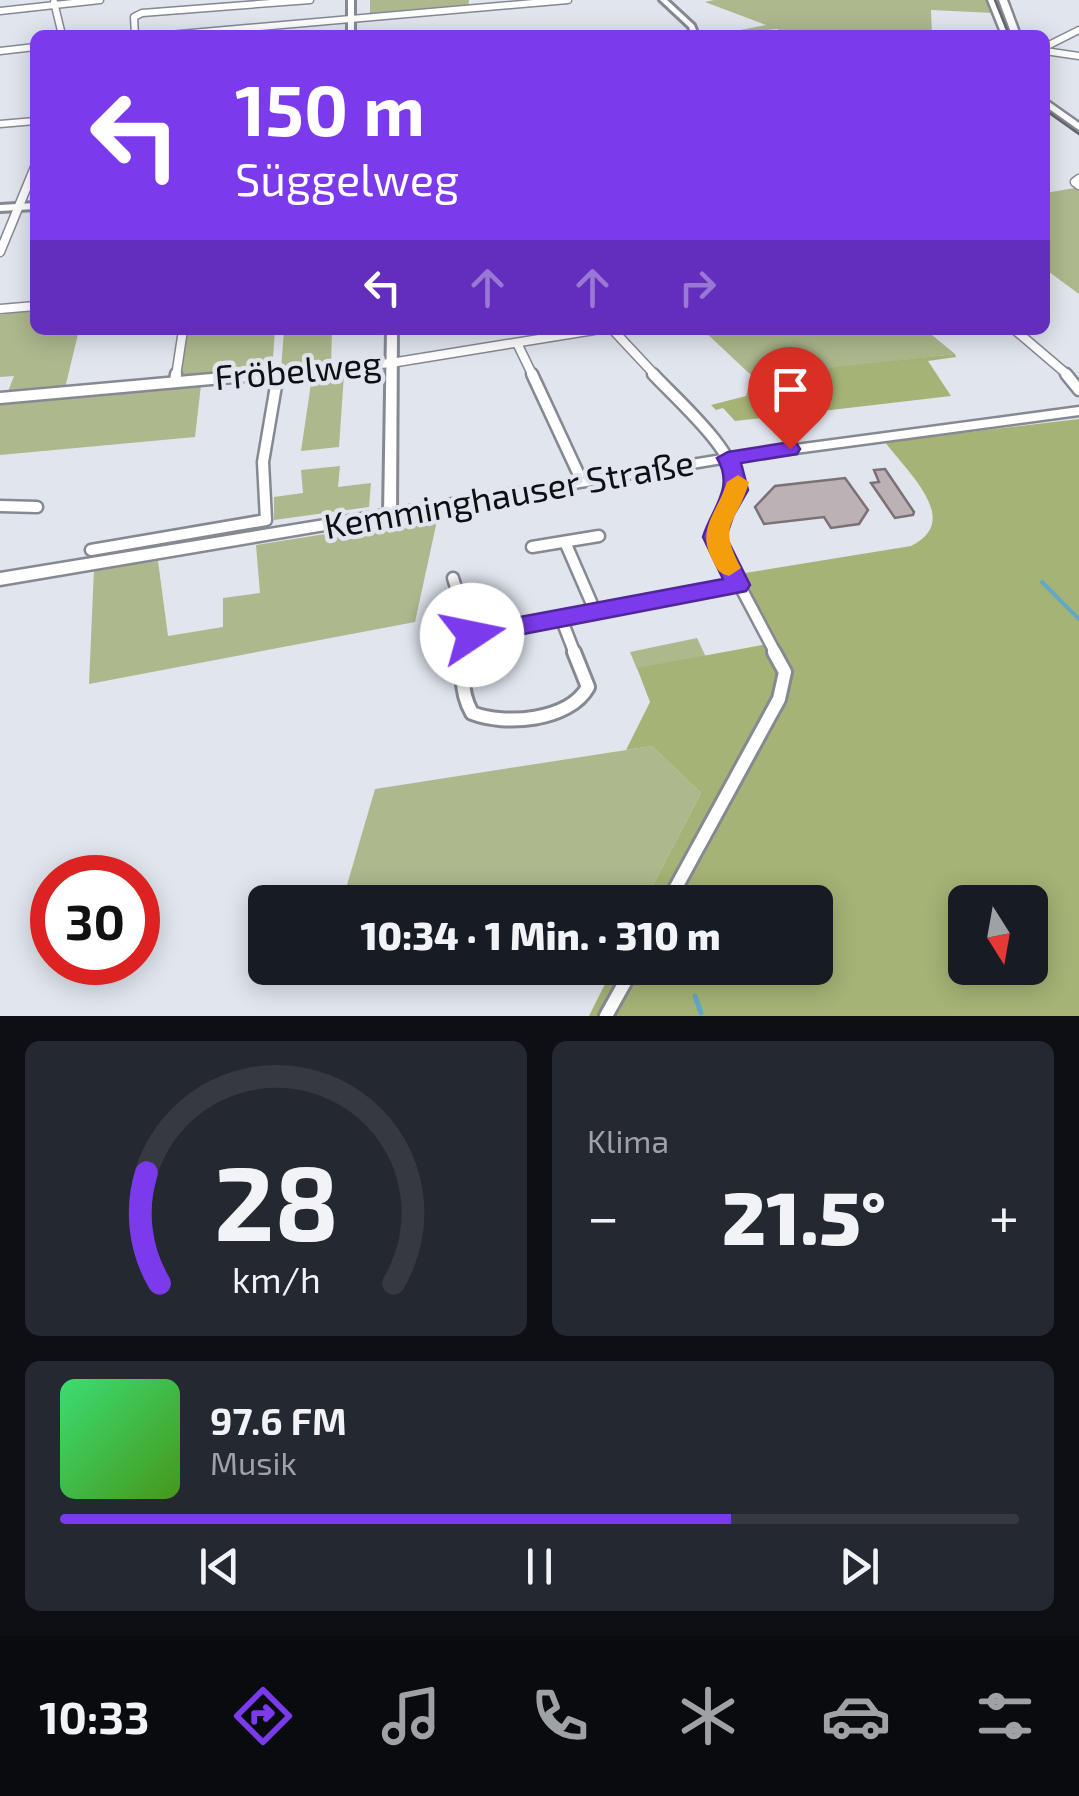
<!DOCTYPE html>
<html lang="de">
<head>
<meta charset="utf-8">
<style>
  body { margin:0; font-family:"Exo 2",sans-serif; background:#242831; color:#f1f3f6; height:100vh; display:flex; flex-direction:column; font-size:38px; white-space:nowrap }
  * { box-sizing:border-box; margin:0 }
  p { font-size:32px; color:#9ea1a6 }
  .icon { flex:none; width:55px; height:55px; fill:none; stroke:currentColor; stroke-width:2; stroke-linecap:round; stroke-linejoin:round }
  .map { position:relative; height:1016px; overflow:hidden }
  .side { display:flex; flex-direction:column; gap:25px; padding:25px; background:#0d0f14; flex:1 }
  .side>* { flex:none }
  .banner { position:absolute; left:30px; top:30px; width:1020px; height:305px; border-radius:15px; box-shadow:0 5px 25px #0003; background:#7c3aed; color:#fff; overflow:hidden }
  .needle { width:65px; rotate:169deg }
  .controls { position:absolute; left:948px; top:885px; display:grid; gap:20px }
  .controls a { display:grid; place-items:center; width:100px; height:100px; border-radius:15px; background:#171b24; box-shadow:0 5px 25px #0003; font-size:50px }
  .speed { position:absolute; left:30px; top:855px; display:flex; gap:20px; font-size:50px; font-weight:700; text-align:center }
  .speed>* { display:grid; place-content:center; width:130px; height:130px; border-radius:50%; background:#171b24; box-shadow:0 5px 25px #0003; line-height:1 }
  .speed .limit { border:15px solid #d22; background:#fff; color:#111 }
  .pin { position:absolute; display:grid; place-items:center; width:85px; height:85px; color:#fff; margin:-102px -42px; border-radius:50% 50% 50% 0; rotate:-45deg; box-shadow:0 0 10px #0007 }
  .pin .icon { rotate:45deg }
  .me { position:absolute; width:110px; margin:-55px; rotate:79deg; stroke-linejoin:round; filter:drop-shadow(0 0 8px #0008) }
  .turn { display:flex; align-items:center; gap:35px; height:210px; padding:0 40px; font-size:45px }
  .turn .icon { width:130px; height:130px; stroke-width:2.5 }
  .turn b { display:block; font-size:70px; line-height:85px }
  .lanes { display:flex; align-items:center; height:95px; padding:0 40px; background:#0003; justify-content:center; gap:50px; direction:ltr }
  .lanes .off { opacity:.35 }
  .big { font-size:75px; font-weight:800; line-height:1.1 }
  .side .card { flex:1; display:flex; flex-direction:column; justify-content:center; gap:15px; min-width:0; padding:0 35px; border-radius:15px; background:#242831 }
  .side .dial { align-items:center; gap:0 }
  .dial svg { height:260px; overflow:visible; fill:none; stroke:#363941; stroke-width:7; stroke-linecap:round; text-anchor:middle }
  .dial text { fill:#f1f3f6; stroke:none }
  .song { display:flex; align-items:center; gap:30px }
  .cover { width:120px; height:120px; border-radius:15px; background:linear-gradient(135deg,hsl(140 70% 55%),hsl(100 70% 35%)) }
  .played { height:10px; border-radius:5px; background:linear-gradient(90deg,#7c3aed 70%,#363941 70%) }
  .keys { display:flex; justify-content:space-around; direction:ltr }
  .heat { display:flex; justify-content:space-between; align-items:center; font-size:55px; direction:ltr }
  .side .tiles { flex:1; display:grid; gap:25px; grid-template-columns:1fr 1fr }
  .card:last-child { grid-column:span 2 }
  .trip { position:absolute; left:248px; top:885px; width:585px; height:100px; border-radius:15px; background:#171b24; box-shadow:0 5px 25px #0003; font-weight:800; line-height:100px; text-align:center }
  .tabs { display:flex; height:160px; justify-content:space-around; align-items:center; background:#090b0e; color:#9ea1a6 }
  .tabs .icon { width:70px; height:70px }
  .tabs .on { color:#7c3aed }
  .tabs b { font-size:45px; color:#f1f3f6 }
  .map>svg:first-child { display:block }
  .green { fill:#adb88d }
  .forest { fill:#a5b376; fill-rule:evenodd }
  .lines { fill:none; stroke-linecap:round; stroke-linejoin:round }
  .stream-far1 { stroke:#62a8c6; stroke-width:4 }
  .stream { stroke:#62a8c6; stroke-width:5 }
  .building { fill:#bcb1b5; stroke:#7b7175; stroke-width:2.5 }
  .minor-far3-casing { stroke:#858992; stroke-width:9 }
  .minor-far2-casing { stroke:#858992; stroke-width:11 }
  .minor-far1-casing { stroke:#858992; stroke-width:15 }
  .minor-casing { stroke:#858992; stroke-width:18 }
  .tertiary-casing { stroke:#858992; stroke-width:6 }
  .secondary-casing { stroke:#858992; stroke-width:5 }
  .primary-casing { stroke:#858992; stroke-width:5 }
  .minor-far3 { stroke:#fff; stroke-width:6 }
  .minor-far2 { stroke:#fff; stroke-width:8 }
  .minor-far1 { stroke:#fff; stroke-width:10 }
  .minor { stroke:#fff; stroke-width:12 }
  .tertiary { fill:#fff; fill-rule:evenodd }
  .secondary { fill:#fff; fill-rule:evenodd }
  .primary { fill:#fff; fill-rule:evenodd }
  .tram { stroke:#63666c; stroke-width:2.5 }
  .route { fill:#7c3aed; stroke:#51269a; stroke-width:2.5 }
  .slow { fill:#f59e0b }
  .labels { text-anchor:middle; stroke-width:9; stroke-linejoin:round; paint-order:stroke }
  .street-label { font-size:35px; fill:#0d0f12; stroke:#e0e5ee }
</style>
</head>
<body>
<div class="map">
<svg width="1079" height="1016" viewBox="0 0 1079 1016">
  <rect width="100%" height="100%" fill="#e0e5ee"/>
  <!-- green -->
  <g class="green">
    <path d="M370 0H469L468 9 370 17Z"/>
    <path d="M714 0H990L994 13 931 10 932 35H786L777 29 713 35 766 25 705 2Z"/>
    <path d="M1075 188 1079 190V294L1045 269V193Z"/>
    <path d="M35 308V330H79L65 388 7 394 14 376 0 377V315Z"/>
    <path d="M186 330H275L272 371 175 379Z"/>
    <path d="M284 330H332L331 366 281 370Z"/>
    <path d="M703 330H926L955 354 868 364 878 369V373L846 379 836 374 839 367 752 376Z"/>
    <path d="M344 374 339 447 301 451 312 377Z"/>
    <path d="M201 385 195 437 0 455V403Z"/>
    <path d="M340 466 338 487 371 483 369 507 274 520V497L303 493 301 470Z"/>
    <path d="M438 516 415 622 89 684 94 569 158 561 168 636 223 627V598L260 593 256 545Z"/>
    <path d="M697 638 712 670 637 669 630 652Z"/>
    <path d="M652 746 701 793 644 902H342L375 789Z"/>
  </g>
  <!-- forest -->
  <g class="forest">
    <path d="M955 354 956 357 928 361 951 396 735 421 723 408 716 410 711 405 746 396 752 376Z"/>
    <path d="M1079 419V1016H589L613 968H815V902H644L701 793 652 746 626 750 650 702 637 668 773 643 739 574 911 546C963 521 908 473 885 442ZM965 902H1030V968H965Z"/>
  </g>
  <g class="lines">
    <!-- stream-far1 -->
    <path class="stream-far1" d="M1042 582 1079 619"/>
    <!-- stream -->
    <path class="stream" d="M695 996 701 1013"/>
  </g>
  <!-- building -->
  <g class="building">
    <path d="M885 469 914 512 913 515 895 518 871 483 879 482 874 470Z"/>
    <path d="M845 478 868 510 859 524 831 528 824 517 764 524 755 507 775 486Z"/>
  </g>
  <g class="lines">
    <!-- minor-far3 casing -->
    <g class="minor-far3-casing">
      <g id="minor-far3">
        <path d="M54 2 62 35"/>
        <path d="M0 11 100 0"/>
        <path d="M135 35 134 17 142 13 310 0"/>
        <path d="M169 35 568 0"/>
        <path d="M526 35H541"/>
        <path d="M1045 47 1079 30"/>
        <path d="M0 51 35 47"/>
        <path d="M1045 51 1079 56"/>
        <path d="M0 124 35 121"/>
      </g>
    </g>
    <!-- minor-far2 casing -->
    <g class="minor-far2-casing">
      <g id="minor-far2">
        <path d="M1079 179 1075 182 1079 185"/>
        <path d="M0 252 35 167"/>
        <path d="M0 309 35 306"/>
        <path d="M613 330 656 376"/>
        <path d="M1015 330 1069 376"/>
        <path d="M517 343 533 376"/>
        <path d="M176 376 183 330"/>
        <path d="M240 376 391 363 594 330"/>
      </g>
    </g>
    <!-- minor-far1 casing -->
    <g class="minor-far1-casing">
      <g id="minor-far1">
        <path d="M532 374 579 475"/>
        <path d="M653 374C675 398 740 454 736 487 734 504 718 520 714 537L776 654"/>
        <path d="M1066 374 1079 390"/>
        <path d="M175 382 176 374"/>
        <path d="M0 398 268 374"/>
        <path d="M0 506 37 507"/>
        <path d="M565 542 595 611"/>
        <path d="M532 547 599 536"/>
        <path d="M91 550 266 520 263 462 278 374"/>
        <path d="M453 578 471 635"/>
        <path d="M561 618 575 654"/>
        <path d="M471 635 737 585"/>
        <path d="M464 654 471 635"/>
      </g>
    </g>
    <!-- minor casing -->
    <g class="minor-casing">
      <g id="minor">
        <path d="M465 652C461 673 461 694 472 713 505 726 569 721 588 687L574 652"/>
        <path d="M668 902 779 699 785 672 774 652"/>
        <path d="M606 1016 633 968"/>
      </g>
    </g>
    <!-- tertiary casing -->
    <g class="tertiary-casing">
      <g id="tertiary">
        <rect x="348" y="0" width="6" height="35"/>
        <path d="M660 0H667L694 25 698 35H692L689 27Z"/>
        <path d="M35 203V209L0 211V205Z"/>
        <path d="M387 330H397L396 514 390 518 384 514Z"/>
      </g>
    </g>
    <!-- secondary casing -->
    <g class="secondary-casing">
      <path id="secondary" d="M1079 407V415L728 462 0 585V573L728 454Z"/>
    </g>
    <!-- primary casing -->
    <g class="primary-casing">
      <g id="primary">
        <path d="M988 0H996L1010 35H1002Z"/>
        <path d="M999 0H1007L1020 35H1012Z"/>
        <path d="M1045 99 1079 123V130L1045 106Z"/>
      </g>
    </g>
    <!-- minor-far3 -->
    <use href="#minor-far3" class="minor-far3"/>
    <!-- minor-far2 -->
    <use href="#minor-far2" class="minor-far2"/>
    <!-- minor-far1 -->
    <use href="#minor-far1" class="minor-far1"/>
    <!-- minor -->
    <use href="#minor" class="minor"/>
    <!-- tertiary -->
    <use href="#tertiary" class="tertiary"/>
    <!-- secondary -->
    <use href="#secondary" class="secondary"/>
    <!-- primary -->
    <use href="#primary" class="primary"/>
    <!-- tram -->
    <g class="tram">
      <path d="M995 0 1009 35"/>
      <path d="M1045 110 1079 134"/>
    </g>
  </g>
  <!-- route -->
  <path class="route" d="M790 442 797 444 800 449 797 454 741 463 748 490 733 516 726 537 750 585 746 591 472 644 462 642 459 635 462 629 472 626 723 579 703 537C712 508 735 488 717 458L728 452Z"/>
  <!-- slow -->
  <path class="slow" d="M738 475 749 482C737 525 716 522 741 568L729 576C718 573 717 569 712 559 696 528 718 512 727 482Z"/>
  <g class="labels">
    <!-- street labels -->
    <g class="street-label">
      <text transform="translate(298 371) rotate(-5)" y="12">Fröbelweg</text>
      <text transform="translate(509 495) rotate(-10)" y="12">Kemminghauser Straße</text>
    </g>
  </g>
</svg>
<div class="controls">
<a><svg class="needle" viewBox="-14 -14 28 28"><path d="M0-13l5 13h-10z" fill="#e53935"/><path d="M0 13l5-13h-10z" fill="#9ea1a6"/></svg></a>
</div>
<div class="speed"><div class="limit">30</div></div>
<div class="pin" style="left:790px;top:449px;background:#d93025"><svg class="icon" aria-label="arrive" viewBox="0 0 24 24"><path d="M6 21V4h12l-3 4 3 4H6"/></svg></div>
<svg class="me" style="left:472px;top:635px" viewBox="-20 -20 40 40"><circle r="19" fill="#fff"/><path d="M0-13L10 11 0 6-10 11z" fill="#7c3aed"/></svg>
<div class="trip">10:34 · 1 Min. · 310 m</div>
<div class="banner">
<div class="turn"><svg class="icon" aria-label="left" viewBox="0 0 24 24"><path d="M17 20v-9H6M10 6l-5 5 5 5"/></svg><div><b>150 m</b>Süggelweg</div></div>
<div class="lanes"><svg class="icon" aria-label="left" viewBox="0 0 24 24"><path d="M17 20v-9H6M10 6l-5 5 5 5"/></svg><svg class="icon off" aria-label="ahead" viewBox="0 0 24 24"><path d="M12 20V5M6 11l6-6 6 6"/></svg><svg class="icon off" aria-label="ahead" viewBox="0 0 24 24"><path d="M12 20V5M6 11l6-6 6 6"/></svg><svg class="icon off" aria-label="right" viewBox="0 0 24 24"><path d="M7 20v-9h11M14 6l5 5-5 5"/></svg></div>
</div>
</div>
<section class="side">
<div class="tiles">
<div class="card dial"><svg viewBox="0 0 100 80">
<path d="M14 69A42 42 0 1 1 86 69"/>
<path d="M14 69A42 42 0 0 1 10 35" stroke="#7c3aed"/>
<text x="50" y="56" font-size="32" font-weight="700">28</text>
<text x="50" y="72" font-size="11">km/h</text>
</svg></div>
<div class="card"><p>Klima</p>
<div class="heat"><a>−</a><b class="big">21.5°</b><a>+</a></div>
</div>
<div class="card">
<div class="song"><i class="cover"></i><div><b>97.6 FM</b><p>Musik</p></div></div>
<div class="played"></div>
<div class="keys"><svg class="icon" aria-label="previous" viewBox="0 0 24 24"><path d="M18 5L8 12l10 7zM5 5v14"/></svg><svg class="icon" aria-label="pause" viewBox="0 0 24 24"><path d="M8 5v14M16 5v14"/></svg><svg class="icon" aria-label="next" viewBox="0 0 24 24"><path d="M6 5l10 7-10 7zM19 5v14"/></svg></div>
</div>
</div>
</section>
<nav class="tabs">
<b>10:33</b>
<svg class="icon on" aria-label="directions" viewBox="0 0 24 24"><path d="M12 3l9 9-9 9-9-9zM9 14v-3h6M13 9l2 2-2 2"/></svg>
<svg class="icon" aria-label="music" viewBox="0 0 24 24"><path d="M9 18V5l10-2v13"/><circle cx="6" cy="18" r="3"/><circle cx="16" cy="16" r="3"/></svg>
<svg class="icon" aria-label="phone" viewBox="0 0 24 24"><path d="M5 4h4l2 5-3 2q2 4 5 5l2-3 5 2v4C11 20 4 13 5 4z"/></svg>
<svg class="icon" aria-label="climate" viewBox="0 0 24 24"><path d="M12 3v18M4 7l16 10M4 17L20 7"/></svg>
<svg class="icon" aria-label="car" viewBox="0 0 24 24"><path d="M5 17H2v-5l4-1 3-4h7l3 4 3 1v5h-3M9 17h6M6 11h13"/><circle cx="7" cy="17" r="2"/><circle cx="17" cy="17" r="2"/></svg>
<svg class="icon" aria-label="filters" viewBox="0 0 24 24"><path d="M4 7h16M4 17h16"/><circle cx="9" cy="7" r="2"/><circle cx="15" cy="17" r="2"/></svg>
</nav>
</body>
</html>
